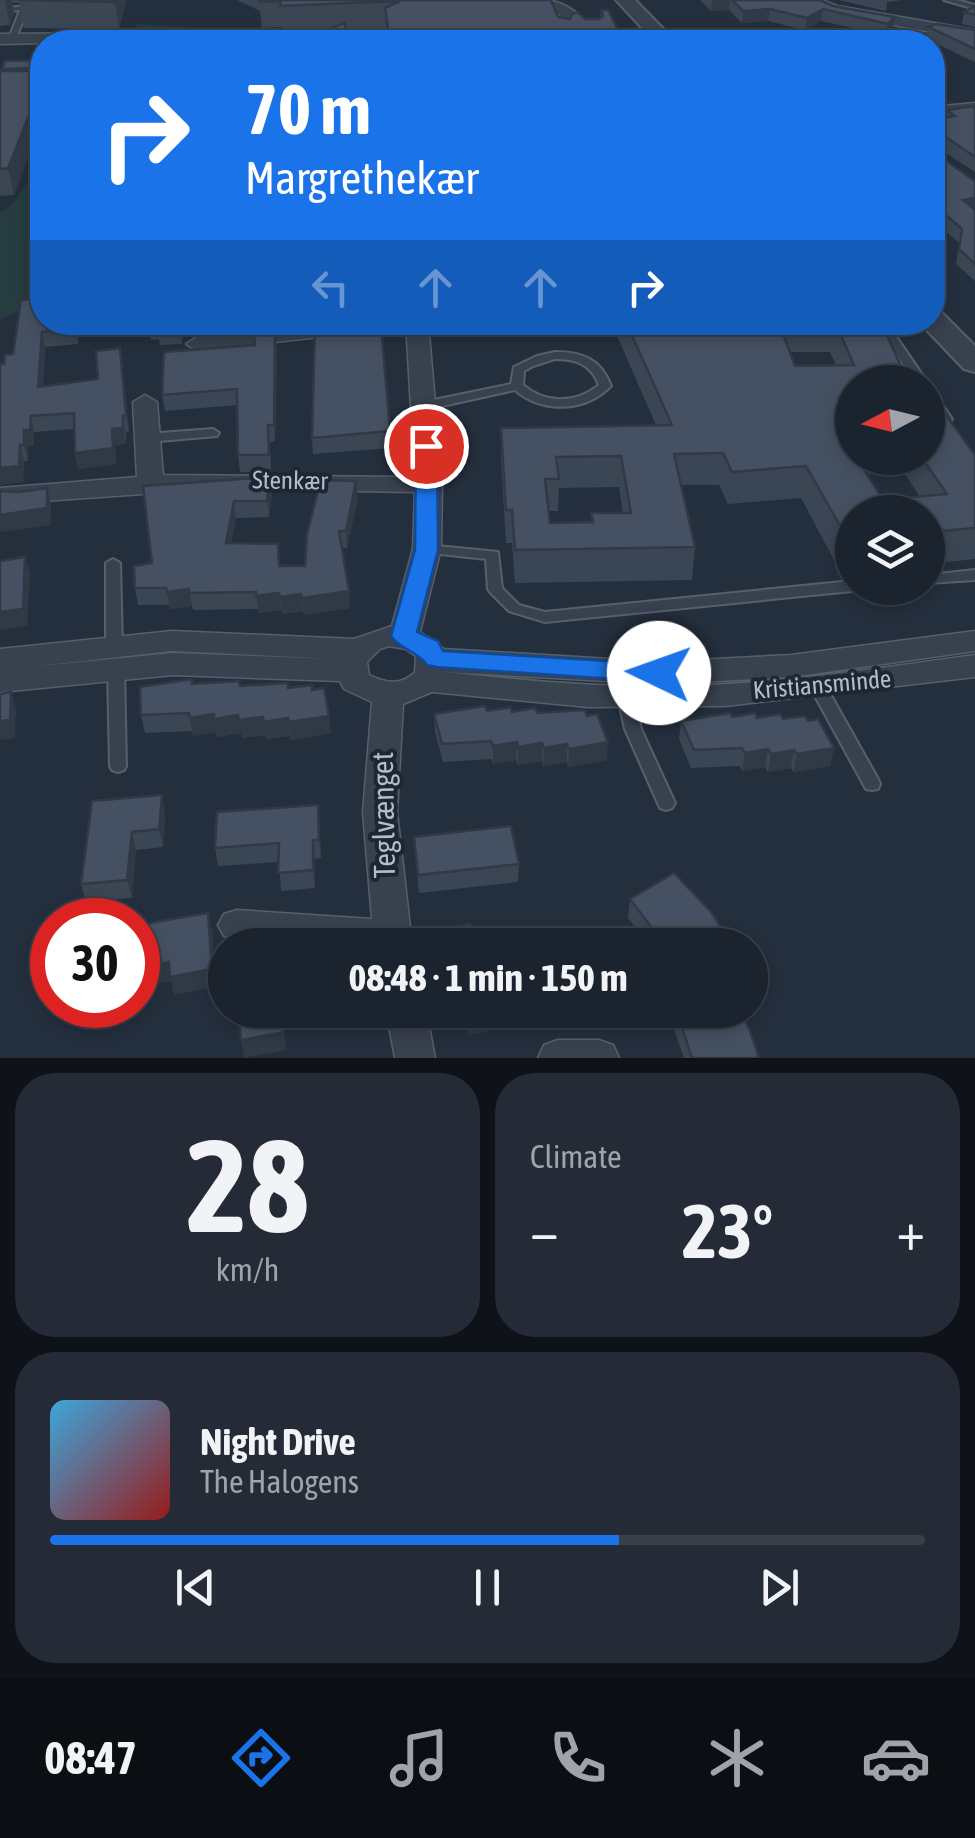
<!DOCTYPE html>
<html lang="en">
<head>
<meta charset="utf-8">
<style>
  body { margin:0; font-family:"Asap Condensed",sans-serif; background:#242b36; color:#f1f3f6; height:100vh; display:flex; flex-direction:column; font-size:38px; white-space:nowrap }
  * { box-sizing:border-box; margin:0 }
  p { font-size:32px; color:#a0a4aa }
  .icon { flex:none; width:55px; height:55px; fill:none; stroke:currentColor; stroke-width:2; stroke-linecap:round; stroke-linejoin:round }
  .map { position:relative; height:1058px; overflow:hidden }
  .drawer { display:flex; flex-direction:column; gap:15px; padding:15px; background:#0f1319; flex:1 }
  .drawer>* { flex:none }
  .guide { position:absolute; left:30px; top:30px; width:915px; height:305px; border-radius:40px; box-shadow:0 5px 15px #0003,0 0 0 2px #39404a; background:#1a73e8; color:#fff; overflow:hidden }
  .needle { width:65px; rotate:263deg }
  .tools { position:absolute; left:835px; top:365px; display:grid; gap:20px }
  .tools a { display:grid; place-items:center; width:110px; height:110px; border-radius:50%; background:#1b232e; box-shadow:0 5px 15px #0003,0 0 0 2px #39404a; font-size:50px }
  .speed { position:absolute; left:30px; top:898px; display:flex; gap:20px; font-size:50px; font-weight:700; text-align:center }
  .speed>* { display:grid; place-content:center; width:130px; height:130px; border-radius:50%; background:#1b232e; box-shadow:0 5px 15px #0003,0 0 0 2px #39404a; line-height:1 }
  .speed .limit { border:15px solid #d22; background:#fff; color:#111 }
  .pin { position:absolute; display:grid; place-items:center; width:85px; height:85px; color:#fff; margin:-42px; border:5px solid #fff; border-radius:50%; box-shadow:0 2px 10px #0007 }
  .me { position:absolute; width:110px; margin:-55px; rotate:273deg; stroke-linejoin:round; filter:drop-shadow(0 0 8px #0008) }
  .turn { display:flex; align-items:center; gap:35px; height:210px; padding:0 50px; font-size:45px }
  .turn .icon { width:130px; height:130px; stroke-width:2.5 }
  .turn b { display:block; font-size:70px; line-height:85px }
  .lanes { display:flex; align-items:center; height:95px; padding:0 50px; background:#0003; justify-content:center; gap:50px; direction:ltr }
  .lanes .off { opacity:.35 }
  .big { font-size:75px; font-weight:700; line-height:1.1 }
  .drawer .card { flex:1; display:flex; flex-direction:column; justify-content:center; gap:15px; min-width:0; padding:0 35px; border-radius:40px; background:#242b36 }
  .drawer .dial { align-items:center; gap:0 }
  .dial b { font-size:130px; line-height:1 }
  .song { display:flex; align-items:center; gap:30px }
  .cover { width:120px; height:120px; border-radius:15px; background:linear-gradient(135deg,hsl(200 70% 55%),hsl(0 70% 35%)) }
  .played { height:10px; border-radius:5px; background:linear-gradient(90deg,#1a73e8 65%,#39404a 65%) }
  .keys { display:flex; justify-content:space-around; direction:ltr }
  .heat { display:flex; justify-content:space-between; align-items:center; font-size:55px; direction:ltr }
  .drawer .tiles { flex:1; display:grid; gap:15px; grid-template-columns:1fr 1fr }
  .card:last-child { grid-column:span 2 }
  .trip { position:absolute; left:208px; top:928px; width:560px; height:100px; border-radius:50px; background:#1b232e; box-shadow:0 5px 15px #0003,0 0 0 2px #39404a; font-weight:700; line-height:100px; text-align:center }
  .tab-bar { display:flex; height:160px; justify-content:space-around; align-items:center; background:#0b0e12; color:#a0a4aa }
  .tab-bar .icon { width:70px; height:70px }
  .tab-bar .current { color:#1a73e8 }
  .tab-bar b { font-size:45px; color:#f1f3f6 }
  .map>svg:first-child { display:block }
  .green { fill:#263c3f }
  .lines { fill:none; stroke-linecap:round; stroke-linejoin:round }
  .service-casing { stroke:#565f6c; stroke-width:4 }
  .minor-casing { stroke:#565f6c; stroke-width:3 }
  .tertiary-casing { stroke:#565f6c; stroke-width:4 }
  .service { fill:#38414e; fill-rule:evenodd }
  .minor { fill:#38414e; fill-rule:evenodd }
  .tertiary { fill:#38414e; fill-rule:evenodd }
  .wall { fill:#3b4654; fill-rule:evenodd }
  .shaded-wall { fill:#303945 }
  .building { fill:#455162; stroke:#303945; stroke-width:2.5; fill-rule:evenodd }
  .route { fill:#1a73e8; stroke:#114b97; stroke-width:2.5 }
  .labels { text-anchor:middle; stroke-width:8; stroke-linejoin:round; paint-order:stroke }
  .street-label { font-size:25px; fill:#b4bcc9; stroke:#1d2633 }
  .near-street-label { font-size:30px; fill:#b4bcc9; stroke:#1d2633 }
</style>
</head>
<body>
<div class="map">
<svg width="975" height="1058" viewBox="0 0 975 1058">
  <rect width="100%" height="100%" fill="#242f3e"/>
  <!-- green -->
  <g class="green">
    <path d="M137 24 239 31 229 40 252 39 253 42H101L130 40Z"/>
    <path d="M42 171V303L29 305 0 320V212C21 204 22 179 42 171Z"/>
  </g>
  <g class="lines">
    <!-- service casing -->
    <g class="service-casing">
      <g id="service">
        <path d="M944 0H957L975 5V9Z"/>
        <path d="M25 6 29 8 15 39 8 41 20 10 5 11 1 9Z"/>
        <path d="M875 322H886L927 382H915Z"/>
        <path d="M555 352C582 352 601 359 611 386 585 412 543 414 515 390L424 410 418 406 424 402 511 384 514 367 537 356ZM555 359C576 359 591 364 599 385 575 404 546 404 523 385L524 371 533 366Z"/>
        <path d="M928 388 932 389 952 419 950 422 946 423C934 417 927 401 928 388Z"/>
        <path d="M213 429 219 433 217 436 147 442 141 438 147 434Z"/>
        <path d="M427 545 498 552 502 588 519 605 545 612 852 581V588H858L852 591 545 622 509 611 490 592 488 589 486 559 422 552 420 549Z"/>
        <path d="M113 559 120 563 122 647 119 651H109L106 647V563Z"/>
        <path d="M975 570V580L928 583V575Z"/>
        <path d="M116 663 121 664 124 668 126 766 124 770 118 772 112 770 110 766 108 668 111 664Z"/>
        <path d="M818 681 824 683 878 779 880 784 878 789 872 790 866 789 810 687 812 683Z"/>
        <path d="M626 691 632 693 634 697 641 729 675 803 672 808 666 810 660 808 625 729 618 697 620 693Z"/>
      </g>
    </g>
    <!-- minor casing -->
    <g class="minor-casing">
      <g id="minor">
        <path d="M541 0C568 0 588 19 598 42H584L576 28Z"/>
        <path d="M803 0H822L837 6 975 30V40L833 14Z"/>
        <path d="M128 33 133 35V41L0 44V34Z"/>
        <path d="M975 103V113L932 117V107Z"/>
        <path d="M325 322H399L388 329 197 351 186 344 197 337Z"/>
        <path d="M406 322H428L442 485 441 549 420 632 444 649 659 662 791 655 975 631V651L791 677 659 684 446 672C525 681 605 688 684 686 782 683 878 668 975 655V677L725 706 588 707 432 692 403 704 397 812 412 945H299L224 936 218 925 224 914 237 910 372 919 363 812 372 702 344 689 340 681 173 675 0 692V649L172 631 354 639 392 626 413 549 415 492 214 489 0 504V488L137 477 133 402 145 395 157 402 163 475 415 477ZM389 646 406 649 416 656 415 672C400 686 387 683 369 675L367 662 380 649ZM172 651 336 659 173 653 29 667Z"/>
        <path d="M386 1010H426L435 1058H395Z"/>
        <path d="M558 1040H599L613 1045 619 1058H538L544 1045Z"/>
      </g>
    </g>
    <!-- tertiary casing -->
    <g class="tertiary-casing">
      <g id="tertiary">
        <path d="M616 0H635L676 42H655Z"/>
        <path d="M932 311 942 313 975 346V372L964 369 922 325 920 322H932Z"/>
      </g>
    </g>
    <!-- service -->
    <use href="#service" class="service"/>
    <!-- minor -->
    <use href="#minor" class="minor"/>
    <!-- tertiary -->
    <use href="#tertiary" class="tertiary"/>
  </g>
  <!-- wall -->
  <g class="wall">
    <path d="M0 0H126L119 29 24 28 19 3H12L14 14 10 25 0 26Z"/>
    <path d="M237 0H551L558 17 570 19 600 18 601 10 619 32 639 42H387L385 28 283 32 282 27 262 28 260 11Z"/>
    <path d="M700 0H820L833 6 895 17 893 29 886 35 821 21 805 30 768 21 742 23 729 10 711 11Z"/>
    <path d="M839 0H903L887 2 886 11Z"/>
    <path d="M975 6V27L962 24 964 12Z"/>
    <path d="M928 27 975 30V62L926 39Z"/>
    <path d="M42 60V138L36 135 14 195 0 196V71H3L2 69Z"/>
    <path d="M975 106V172L932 144V119L946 117 947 110Z"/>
    <path d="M932 151 975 181V281L956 264 959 243 936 223 932 224Z"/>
    <path d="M42 322H81L78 344 45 347 43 387 98 379 122 363 129 432H126V444L115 445 116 464 78 469 75 453 74 429 34 432V446H28V461H24L23 482 0 485V364H4Z"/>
    <path d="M86 322H114V324L87 326Z"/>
    <path d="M148 322H238L183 326 182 344 160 345 159 339 151 340Z"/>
    <path d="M465 322H881L852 382V458H928L975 455V559L928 564V512H852V572L841 573 801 498 728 504 719 485H681L695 547 692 580 515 583 512 543H506L501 459V428L656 425 614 329 465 331ZM790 352H830L836 365 795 366ZM903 471 920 497 883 500 867 475ZM619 487 623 513H591V522L550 523 549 511H558L559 488Z"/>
    <path d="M275 335 277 351 275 441 270 442 271 472H240L238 455 237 405 165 411 162 395Z"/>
    <path d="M390 431V448L313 454 312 438Z"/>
    <path d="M143 486 272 494 269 517 236 518 231 543 280 566H305L358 498 347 548 342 547 350 608 304 615 303 611 282 614 281 610 259 613 258 609 193 610 192 606 170 609 169 605H138L135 588 152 563Z"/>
    <path d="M193 684 312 690 331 733 291 740 290 736 266 739 265 735 242 738 241 733 217 737 216 732 193 736 192 731 145 733 141 715Z"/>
    <path d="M487 711 537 713 607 760 568 767 567 762 543 766 542 761 518 765 516 760 493 764 491 759 443 762 435 732 434 714Z"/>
    <path d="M732 717 808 721 834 748 830 766 793 772 791 768 768 772 765 767 742 771 740 766 691 768 679 739 681 721Z"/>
    <path d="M92 801 165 813 163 847 136 850 132 898 86 902 81 884Z"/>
    <path d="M318 805 321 858 315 859V888L281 891 279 862 218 866 215 848Z"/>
    <path d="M414 837 519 864 518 882 419 893Z"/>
    <path d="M630 899 732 945H649L628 918Z"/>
    <path d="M463 1010H516V1025L469 1035Z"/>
    <path d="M671 1010H741L759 1058H684L670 1018Z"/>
  </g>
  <!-- shaded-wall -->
  <g class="shaded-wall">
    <path d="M5 0H12L14 14 10 25Z"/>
    <path d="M115 0H126L119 29 115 2Z"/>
    <path d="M712 0H730L729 10 711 11Z"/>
    <path d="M770 9 768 21 742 23 743 11Z"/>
    <path d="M823 9 821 21 805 30 807 18Z"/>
    <path d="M895 17 893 29 886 35 888 24Z"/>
    <path d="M31 110 36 135 14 195 8 168Z"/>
    <path d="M932 131H937L934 144H932Z"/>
    <path d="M975 198V212L963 200Z"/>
    <path d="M939 209 936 223 932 224V210Z"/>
    <path d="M76 322H81L78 344 75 329Z"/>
    <path d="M180 322H183V326L182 344Z"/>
    <path d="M42 332 45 347 42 403 38 387Z"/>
    <path d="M275 335 277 351 275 441 274 425Z"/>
    <path d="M120 348 122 363 129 432 126 416Z"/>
    <path d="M31 416 34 432V446H28V461L24 445V430Z"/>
    <path d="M123 416 126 444 115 445 116 464 78 469 75 453 112 429Z"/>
    <path d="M20 445 24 461 23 482 0 485V468Z"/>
    <path d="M270 477 272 494 269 517 267 501Z"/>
    <path d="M356 481 358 498 347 548 346 531Z"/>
    <path d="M47 488 51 505V525L0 532V515Z"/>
    <path d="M234 501 236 518 228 560 226 543Z"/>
    <path d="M25 557 30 574 27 626 0 630V612Z"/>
    <path d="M189 589 192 606 170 609 167 592Z"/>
    <path d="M349 591 350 608 304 615 302 598Z"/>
    <path d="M279 593 281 610 259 613 256 596Z"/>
    <path d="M301 594 303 611 282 614 280 597Z"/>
    <path d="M11 692 16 710 15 738 0 740V721Z"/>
    <path d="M214 714 288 718 290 736 266 739 265 735 242 738 241 733 217 737 216 732 193 736 190 718Z"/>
    <path d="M329 716 331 733 291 740 289 722Z"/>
    <path d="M517 742 516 760 493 764V746Z"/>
    <path d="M608 742 607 760 568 767 569 749Z"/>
    <path d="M542 743V761L518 765V747Z"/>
    <path d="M567 744V762L543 766 544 748Z"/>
    <path d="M834 748 830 766 793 772 797 754Z"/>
    <path d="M768 749 765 767 742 771 745 753Z"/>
    <path d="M794 750 791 768 768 772 771 754Z"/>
    <path d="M162 795 165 813 163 847 159 829Z"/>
    <path d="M318 805 320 823 321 858 319 840Z"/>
    <path d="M132 832 136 850 132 898 127 880Z"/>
    <path d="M313 840 315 859V888L313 870Z"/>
    <path d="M208 913 212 931 216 987 174 995 171 981 138 987V968Z"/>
    <path d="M90 1005H136V1015L95 1022Z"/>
    <path d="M281 1010H332L333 1016 283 1026Z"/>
    <path d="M511 1010H516V1025L469 1035V1019Z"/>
    <path d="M284 1032 286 1050 244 1058 241 1040Z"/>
  </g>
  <!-- building -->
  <g class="building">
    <path d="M19 0H115V2Z"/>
    <path d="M260 0H551L558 17 570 19 573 13H579L585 19H599L603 16 601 10H608L619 32 629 31 639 42H390L385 8 400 1 280 6 281 1 260 2Z"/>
    <path d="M732 0H820L833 6 895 17 888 24 823 9 807 18 770 9 743 11Z"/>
    <path d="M975 6V15L964 12Z"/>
    <path d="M345 23 347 38 361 42H293Z"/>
    <path d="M936 24 975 30V49L928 27Z"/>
    <path d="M42 60 40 68 2 69 5 61Z"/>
    <path d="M0 71H42V114L31 110 8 168 0 169Z"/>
    <path d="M975 106V157L937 131H932V119L955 116 947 110Z"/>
    <path d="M932 151 975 181V198L963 200 975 210V264L959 249 962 229 939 209 932 210Z"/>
    <path d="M42 298V322H76L75 329 42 332 38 387 98 379 96 351 120 348 126 416H123V428L112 429 113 448 75 453 74 413 31 416 30 430H24V445H20L19 466 0 468V364H4L5 355 13 354 21 300Z"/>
    <path d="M148 322H180V328L158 330V323L148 324Z"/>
    <path d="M341 322H371V325H381L390 431 312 438 315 325Z"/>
    <path d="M626 322H813L779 323 795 366 854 365 835 322H881L908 382H852V445H849L852 450V458H857L883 500 947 494 922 458H928V408L940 407 975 455V528L928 532V512H852V540H848L806 466 732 472 723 453 674 454 695 547 515 550 512 510H506L501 428 672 425ZM621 456 631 513H591L593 522 550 523 545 479H559L556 457Z"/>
    <path d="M275 335 274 425H268L269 455H238L237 389 162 395 164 352 255 345 254 336Z"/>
    <path d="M270 477 267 501H234L226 543 278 544 279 566H305L307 534 321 480 356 481 346 531H339L349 591 302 598 301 594 280 597 279 593 256 596V592L190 593 189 589 167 592 166 588H135L134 566 152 563 143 486Z"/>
    <path d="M47 488V508L0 515V491L18 492Z"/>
    <path d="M25 557 23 609 0 612V561Z"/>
    <path d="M192 679V684L239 681 240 686 288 683V688L312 685V690L324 688 329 716 289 722 288 718 264 722 263 717 239 720 238 715 214 719V714L190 718 189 713 141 715 140 687Z"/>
    <path d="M11 692 10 720 0 721V694Z"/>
    <path d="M485 706 487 711 511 707 512 712 535 708 537 713 584 710 587 716 597 714 608 742 569 749 567 744 544 748 542 743 518 747 517 742 493 746 491 741 442 744 434 714Z"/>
    <path d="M730 713 732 717 755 713 757 718 780 714 783 719 805 716 808 721 818 719 834 748 797 754 794 750 771 754 768 749 745 753 742 748 694 750 681 721Z"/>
    <path d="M162 795 159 829 132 832 127 880 81 884 92 801Z"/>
    <path d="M318 805 319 840H313V870L278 873 279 843 215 848 217 812Z"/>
    <path d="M511 826 519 864 418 875 414 837Z"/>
    <path d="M674 873 711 912 732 945H665L630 899Z"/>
    <path d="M208 913 212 969 170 977 169 962 138 968V925Z"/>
    <path d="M470 924 476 945H441L437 931Z"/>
    <path d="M274 941V945H251Z"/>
    <path d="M238 1010H281L284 1032 241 1040Z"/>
    <path d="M467 1010H511L469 1019Z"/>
    <path d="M676 1010H741L750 1031 759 1058H692Z"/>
  </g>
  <!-- route -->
  <path class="route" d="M426 439 437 446 438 550 417 632 438 641 443 651 659 664 668 666 672 673 668 679 659 682 436 667 427 665C417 650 400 650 391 636L415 550 416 446Z"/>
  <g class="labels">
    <!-- street labels -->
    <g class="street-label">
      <text transform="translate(290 480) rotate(1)" y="9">Stenkær</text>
      <text transform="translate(822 684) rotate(-5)" y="9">Kristiansminde</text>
    </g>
    <!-- near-street labels -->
    <g class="near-street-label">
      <text transform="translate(384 815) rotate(-91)" y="10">Teglvænget</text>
    </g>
  </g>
</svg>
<div class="tools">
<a><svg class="needle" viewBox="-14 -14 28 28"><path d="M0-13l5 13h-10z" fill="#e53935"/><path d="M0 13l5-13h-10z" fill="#a0a4aa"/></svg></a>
<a><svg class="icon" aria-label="layers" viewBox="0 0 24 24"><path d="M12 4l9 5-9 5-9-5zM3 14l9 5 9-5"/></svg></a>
</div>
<div class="speed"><div class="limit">30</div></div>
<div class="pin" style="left:426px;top:446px;background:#d93025"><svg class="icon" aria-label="arrive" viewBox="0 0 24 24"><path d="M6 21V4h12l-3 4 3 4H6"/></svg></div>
<svg class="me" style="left:659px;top:673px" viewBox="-20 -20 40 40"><circle r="19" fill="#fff"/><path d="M0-13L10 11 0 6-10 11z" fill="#1a73e8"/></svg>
<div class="trip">08:48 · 1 min · 150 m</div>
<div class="guide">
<div class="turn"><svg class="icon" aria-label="right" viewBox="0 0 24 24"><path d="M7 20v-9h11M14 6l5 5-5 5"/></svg><div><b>70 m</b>Margrethekær</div></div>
<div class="lanes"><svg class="icon off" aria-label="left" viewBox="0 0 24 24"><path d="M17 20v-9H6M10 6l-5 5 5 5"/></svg><svg class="icon off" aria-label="ahead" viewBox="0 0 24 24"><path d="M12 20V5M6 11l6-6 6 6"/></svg><svg class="icon off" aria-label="ahead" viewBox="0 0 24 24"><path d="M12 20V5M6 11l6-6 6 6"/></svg><svg class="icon" aria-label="right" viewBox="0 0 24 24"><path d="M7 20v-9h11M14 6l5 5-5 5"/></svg></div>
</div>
</div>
<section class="drawer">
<div class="tiles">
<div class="card dial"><b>28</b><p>km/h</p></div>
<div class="card"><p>Climate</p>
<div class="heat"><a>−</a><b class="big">23°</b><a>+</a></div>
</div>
<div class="card">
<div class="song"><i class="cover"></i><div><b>Night Drive</b><p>The Halogens</p></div></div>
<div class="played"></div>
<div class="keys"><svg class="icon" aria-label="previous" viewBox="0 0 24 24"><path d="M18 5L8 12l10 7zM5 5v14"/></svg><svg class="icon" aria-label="pause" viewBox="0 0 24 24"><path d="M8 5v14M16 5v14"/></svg><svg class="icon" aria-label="next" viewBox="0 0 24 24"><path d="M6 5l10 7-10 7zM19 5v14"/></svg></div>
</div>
</div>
</section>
<nav class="tab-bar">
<b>08:47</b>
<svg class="icon current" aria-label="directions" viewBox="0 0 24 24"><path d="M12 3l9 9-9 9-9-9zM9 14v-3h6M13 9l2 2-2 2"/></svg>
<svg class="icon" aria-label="music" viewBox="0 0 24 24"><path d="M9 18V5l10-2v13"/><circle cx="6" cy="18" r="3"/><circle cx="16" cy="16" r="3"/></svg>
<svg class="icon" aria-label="phone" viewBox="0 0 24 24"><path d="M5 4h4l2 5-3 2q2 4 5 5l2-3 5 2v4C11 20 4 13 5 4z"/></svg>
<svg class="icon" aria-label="climate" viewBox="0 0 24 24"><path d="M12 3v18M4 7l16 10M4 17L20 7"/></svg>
<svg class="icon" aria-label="car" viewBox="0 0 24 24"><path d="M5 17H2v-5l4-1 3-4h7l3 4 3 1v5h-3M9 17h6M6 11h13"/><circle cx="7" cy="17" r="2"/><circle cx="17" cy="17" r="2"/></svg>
</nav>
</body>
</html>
